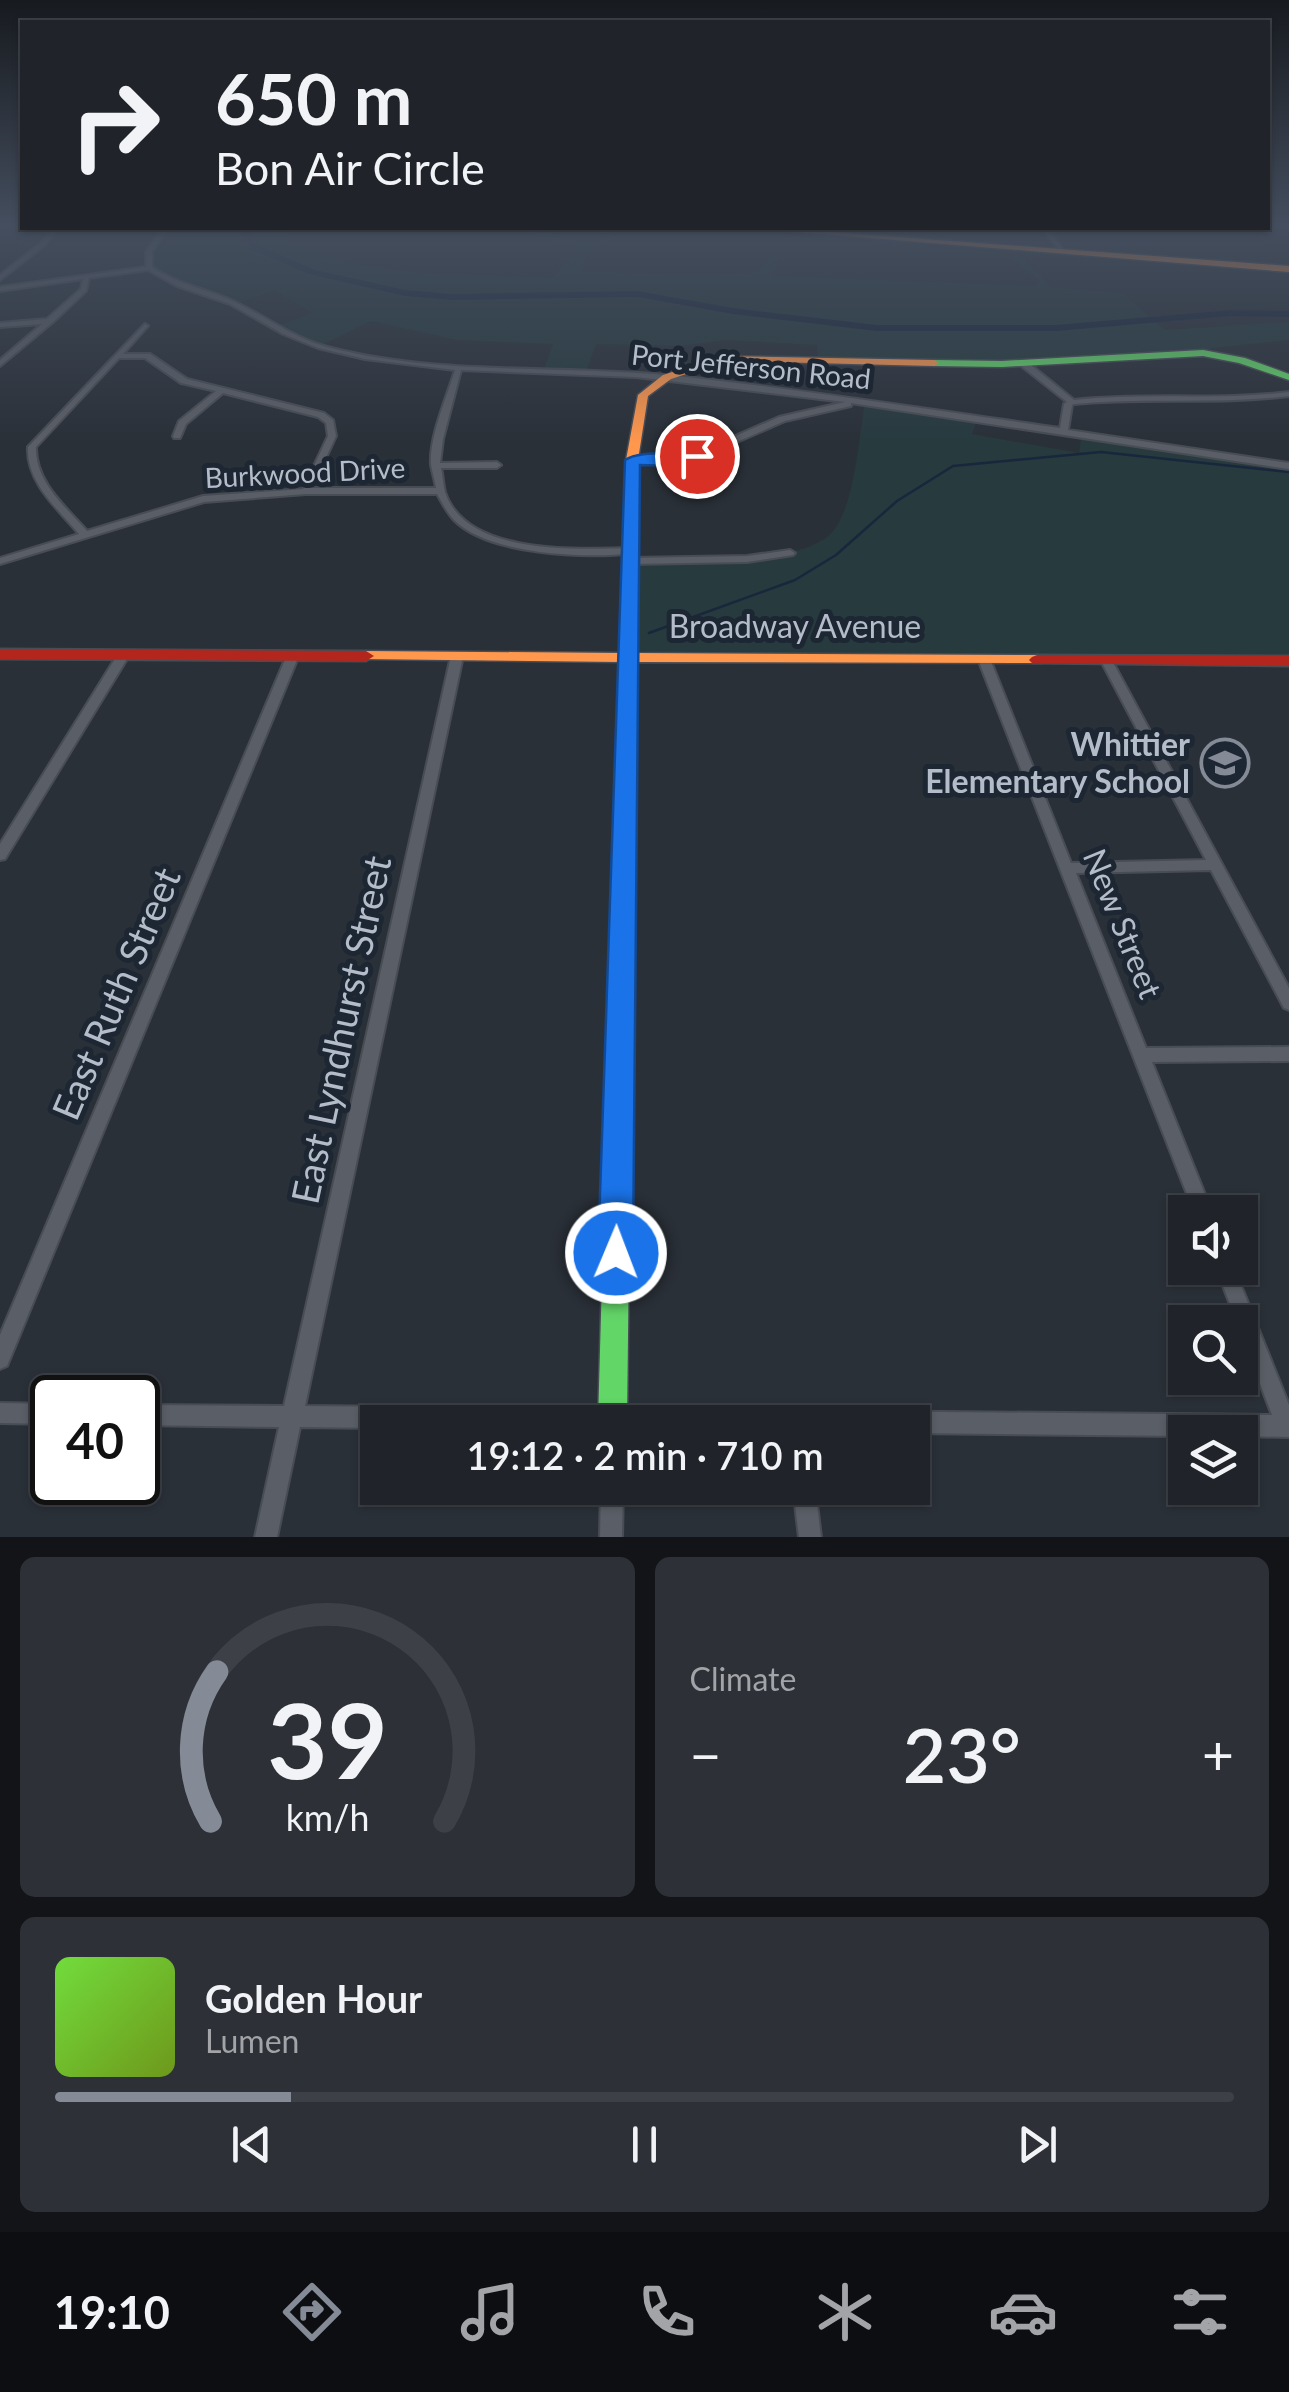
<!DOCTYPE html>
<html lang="en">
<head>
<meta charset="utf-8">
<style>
  body { margin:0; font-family:Lato,sans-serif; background:#2d3036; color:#f1f3f6; height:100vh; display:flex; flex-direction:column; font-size:38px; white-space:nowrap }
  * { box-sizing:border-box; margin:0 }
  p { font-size:32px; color:#a2a4a8 }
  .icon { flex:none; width:55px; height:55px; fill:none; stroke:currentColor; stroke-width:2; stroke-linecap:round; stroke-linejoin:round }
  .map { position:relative; height:1537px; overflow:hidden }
  .drawer { display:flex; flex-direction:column; gap:20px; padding:20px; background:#121417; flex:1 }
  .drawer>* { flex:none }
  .banner { position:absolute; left:20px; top:20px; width:1250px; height:210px; border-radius:0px; box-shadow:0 2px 8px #0004,0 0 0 2px #3d4147; background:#20242a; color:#f1f3f6; overflow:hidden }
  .buttons { position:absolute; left:1168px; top:1195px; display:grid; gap:20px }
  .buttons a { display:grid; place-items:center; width:90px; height:90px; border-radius:0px; background:#20242a; box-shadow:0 2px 8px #0004,0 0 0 2px #3d4147; font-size:50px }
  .speed { position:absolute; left:30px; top:1375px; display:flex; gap:20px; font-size:50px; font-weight:700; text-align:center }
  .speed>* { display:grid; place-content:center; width:130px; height:130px; border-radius:50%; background:#20242a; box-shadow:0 2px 8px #0004,0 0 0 2px #3d4147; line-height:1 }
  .speed .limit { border:5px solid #111; border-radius:15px; background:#fff; color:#111 }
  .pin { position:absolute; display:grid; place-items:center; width:85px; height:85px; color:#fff; margin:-42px; border:5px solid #fff; border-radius:50%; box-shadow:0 2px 10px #0007 }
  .me { position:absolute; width:110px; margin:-55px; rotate:1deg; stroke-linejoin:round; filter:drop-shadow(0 0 8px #0008) }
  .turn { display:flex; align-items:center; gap:35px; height:210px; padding:0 30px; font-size:45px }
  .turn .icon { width:130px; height:130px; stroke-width:2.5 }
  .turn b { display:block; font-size:70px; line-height:85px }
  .big { font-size:75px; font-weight:600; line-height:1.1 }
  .drawer .card { flex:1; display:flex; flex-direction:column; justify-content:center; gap:15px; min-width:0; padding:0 35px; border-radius:15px; background:#2d3036 }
  .drawer .dial { align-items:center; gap:0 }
  .dial svg { height:260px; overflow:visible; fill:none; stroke:#3d4147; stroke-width:7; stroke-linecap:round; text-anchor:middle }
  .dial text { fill:#f1f3f6; stroke:none }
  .song { display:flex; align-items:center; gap:30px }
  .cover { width:120px; height:120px; border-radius:15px; background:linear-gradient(135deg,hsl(100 70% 55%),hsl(80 70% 35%)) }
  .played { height:10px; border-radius:5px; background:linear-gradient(90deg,#848b96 20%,#3d4147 20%) }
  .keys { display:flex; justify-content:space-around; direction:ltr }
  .heat { display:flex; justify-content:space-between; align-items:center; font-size:55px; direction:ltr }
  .drawer .tiles { flex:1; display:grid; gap:20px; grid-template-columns:1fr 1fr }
  .card:last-child { grid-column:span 2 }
  .trip { position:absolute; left:360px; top:1405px; width:570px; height:100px; border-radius:0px; background:#20242a; box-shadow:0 2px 8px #0004,0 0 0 2px #3d4147; font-weight:600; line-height:100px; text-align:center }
  .menu { display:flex; height:160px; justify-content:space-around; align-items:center; background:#0d0e11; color:#a2a4a8 }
  .menu .icon { width:70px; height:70px }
  .menu .current { color:#848b96 }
  .menu b { font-size:45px; color:#f1f3f6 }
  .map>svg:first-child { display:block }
  .green { fill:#273a3e }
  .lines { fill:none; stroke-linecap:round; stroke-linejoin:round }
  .stream { stroke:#19273c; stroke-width:2.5 }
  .river { fill:#19273c; fill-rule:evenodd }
  .street-casing { stroke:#484c55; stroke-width:4 }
  .fast-casing { stroke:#484c55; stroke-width:3 }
  .slow-casing { stroke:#484c55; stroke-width:3 }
  .jam-casing { stroke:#484c55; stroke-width:3 }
  .street { fill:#5a5e66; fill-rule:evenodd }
  .fast { fill:#63d668; fill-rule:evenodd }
  .slow { fill:#ff974d; fill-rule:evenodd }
  .jam { fill:#b3261e; fill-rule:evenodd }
  .route { fill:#1a73e8; stroke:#114b97; stroke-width:2.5 }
  .labels { text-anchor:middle; stroke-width:10; stroke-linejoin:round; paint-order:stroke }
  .far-street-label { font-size:28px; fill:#b4bcc9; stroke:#1d2633 }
  .street-label { font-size:32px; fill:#b4bcc9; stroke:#1d2633 }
  .poi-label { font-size:32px; font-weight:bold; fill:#b4bcc9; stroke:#1d2633; text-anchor:end }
  .near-street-label { font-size:38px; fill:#b4bcc9; stroke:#1d2633 }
</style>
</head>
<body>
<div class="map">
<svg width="1289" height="1537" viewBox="0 0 1289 1537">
  <rect width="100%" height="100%" fill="#2a3038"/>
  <!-- green -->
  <g class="green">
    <path d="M161 228H283C314 281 494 274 553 278L576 248 509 228H535L590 244 607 231H615L586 256 581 271 698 275 758 272 777 249H780L774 276 1036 286 1039 280 1013 259 1009 247 1087 253 1092 258 1019 254 1050 287 1122 293 1165 330 1289 322V340L1212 348 1203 353 1054 362 818 361 817 345 727 340 680 346 596 344 585 374 543 373 553 344 457 340 371 321 319 346 273 328 313 313 275 291 233 304 191 291 149 268 148 257Z"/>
    <path d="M865 402 978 417 972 434 1079 453 1082 433 1289 466V661L627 656 631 561C677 560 805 568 834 530 855 503 859 436 865 402Z"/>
  </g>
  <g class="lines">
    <!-- stream -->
    <path class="stream" d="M649 633 795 580 836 555 897 501 953 466 1101 452 1289 472"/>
    <!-- river -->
    <path class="river" d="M238 228H246L257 245 315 270 405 290 452 294 638 291 733 308 877 325H1056L1231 310 1289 311V317L1231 316 1056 331H877L733 314 638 297 452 300 405 296 309 274 251 249Z"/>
    <!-- street casing -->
    <g class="street-casing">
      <g id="street">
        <path d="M53 228H58L45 245 0 280V275L41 243Z"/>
        <path d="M163 228H168L152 252V267C178 285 208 289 235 302 265 316 292 337 324 346 438 377 560 364 677 376 805 390 933 410 1060 428L1064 404 1067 402 1020 365V361H1026L1074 400C1145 392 1217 401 1289 392V396C1217 405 1145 397 1074 404L1072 405 1068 430 1289 463V469L851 403V406L785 421 700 458 676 464 632 463 628 460 629 458H676L694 454 779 417 845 402 636 377 461 370 443 439 440 463 497 462 501 465 497 468H441C443 476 443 485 445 492 466 556 578 549 631 548L636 551 634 553C587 559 489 555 454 520 447 513 442 502 437 494H306L204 502 0 564V558L79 534C58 509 26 482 28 447L145 324 148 326 147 327 123 354H150L187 379 324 413 333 420 336 436 312 488H436C435 481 432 471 431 465 429 437 447 397 455 370L365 359 318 348 283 334 230 304 177 286 148 270 89 278 86 291 53 322 0 366V360L42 324 0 327V323L47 319 81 289 83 279 0 291V287L146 267V252ZM119 358H145L181 383 216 391 179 421 173 436 174 438H180L186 424 223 393 318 417 326 423 328 436 303 489 203 496 87 531C66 507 35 482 36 447Z"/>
        <path d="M1042 228H1046L1066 253H1062Z"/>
        <path d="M790 550 795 553 793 555 747 562 631 564 626 561 631 558 747 556Z"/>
        <path d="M124 651 130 654 5 859 0 860V844L118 654Z"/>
        <path d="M293 652 299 655 7 1366 0 1369V1335L287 655Z"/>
        <path d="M457 653 463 656 305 1406 1272 1415 1240 1331V1322H1237L1216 1268H1234L1289 1405V1437L1240 1436V1432H1185V1436L912 1433V1422H378V1428L300 1427 277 1537H255L279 1427 138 1425V1405L284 1406 451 656Z"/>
        <path d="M984 656 990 659 1071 863 1206 860 1100 659 1106 656 1110 657 1289 988V1010L1284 1008 1211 870 1076 873 1146 1048 1289 1047V1061L1152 1062 1212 1212H1194L978 659Z"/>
        <path d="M0 1403 52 1404V1424L0 1423Z"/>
        <path d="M601 1488H623L622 1537H600Z"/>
        <path d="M793 1488H815L821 1537H799Z"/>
      </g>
    </g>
    <!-- fast casing -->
    <g class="fast-casing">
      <g id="fast">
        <path d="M1203 350 1245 358 1289 374V380L1239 363 1203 356 1002 367 934 366 929 363 934 360 1002 361Z"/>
        <path d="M626 736 635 742 627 1422H598L617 742Z"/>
      </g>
    </g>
    <!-- slow casing -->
    <g class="slow-casing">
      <g id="slow">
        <path d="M748 228H776L1289 266V272Z"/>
        <path d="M721 356 934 360 939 363 934 366 726 361 671 379 648 396 638 460 636 653 1037 655 1042 657 1045 660 1042 663 635 662V742L626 748 617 742 620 662 361 659 358 656 366 651 620 653 626 460 638 395 663 375Z"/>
      </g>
    </g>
    <!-- jam casing -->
    <g class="jam-casing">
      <g id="jam">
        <path d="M0 649 366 651 374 656 366 661 0 659Z"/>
        <path d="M1037 655 1289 656V666L1032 663 1029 660 1032 657Z"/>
      </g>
    </g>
    <!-- street -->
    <use href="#street" class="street"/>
    <!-- fast -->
    <use href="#fast" class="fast"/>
    <!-- slow -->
    <use href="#slow" class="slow"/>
    <!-- jam -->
    <use href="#jam" class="jam"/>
  </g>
  <!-- sky -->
  <linearGradient id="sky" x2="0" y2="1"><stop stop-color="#171a1f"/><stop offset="0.51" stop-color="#444e5e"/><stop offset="1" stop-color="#444e5e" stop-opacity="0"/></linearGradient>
  <rect width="1289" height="443" fill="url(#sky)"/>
  <!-- route -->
  <path class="route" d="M697 451 705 456 703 459 676 466 640 465 633 1253 628 1265 616 1270 603 1265 598 1253 625 460C641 449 676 456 697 451Z"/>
  <!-- icons -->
  <defs>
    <g id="school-ring" transform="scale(2.5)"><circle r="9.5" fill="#1d2633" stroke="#848b96" stroke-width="1.5"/><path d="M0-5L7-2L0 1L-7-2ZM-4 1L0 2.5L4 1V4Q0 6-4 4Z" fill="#848b96"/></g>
  </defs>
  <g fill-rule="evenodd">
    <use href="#school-ring" x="1225" y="763"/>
  </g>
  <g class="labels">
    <!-- far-street labels -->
    <g class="far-street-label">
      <text transform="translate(751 367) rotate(6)" y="10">Port Jefferson Road</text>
      <text transform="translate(305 473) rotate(-3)" y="10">Burkwood Drive</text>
    </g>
    <!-- street labels -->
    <g class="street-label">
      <text x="795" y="638">Broadway Avenue</text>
      <text transform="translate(1122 924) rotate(68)" y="11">New Street</text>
    </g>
    <!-- poi labels -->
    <g class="poi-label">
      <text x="1190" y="756">Whittier<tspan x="1190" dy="37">Elementary School</tspan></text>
    </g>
    <!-- near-street labels -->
    <g class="near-street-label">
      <text transform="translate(117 994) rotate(-67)" y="13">East Ruth Street</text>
      <text transform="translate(342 1030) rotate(-78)" y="13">East Lyndhurst Street</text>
    </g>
  </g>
</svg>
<div class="buttons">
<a><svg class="icon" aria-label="sound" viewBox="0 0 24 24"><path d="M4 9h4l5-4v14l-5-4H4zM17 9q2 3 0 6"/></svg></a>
<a><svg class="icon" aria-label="search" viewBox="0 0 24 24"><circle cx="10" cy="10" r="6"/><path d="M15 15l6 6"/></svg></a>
<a><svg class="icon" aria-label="layers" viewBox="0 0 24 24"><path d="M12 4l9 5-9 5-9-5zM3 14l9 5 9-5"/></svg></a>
</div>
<div class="speed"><div class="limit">40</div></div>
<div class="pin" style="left:697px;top:456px;background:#d93025"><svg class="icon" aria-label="arrive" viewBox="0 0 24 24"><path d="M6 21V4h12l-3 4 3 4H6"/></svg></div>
<svg class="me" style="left:616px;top:1253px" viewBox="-20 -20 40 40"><circle r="17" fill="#1a73e8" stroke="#fff" stroke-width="3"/><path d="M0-11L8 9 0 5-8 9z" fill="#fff"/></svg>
<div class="trip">19:12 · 2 min · 710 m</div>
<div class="banner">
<div class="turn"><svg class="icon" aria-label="right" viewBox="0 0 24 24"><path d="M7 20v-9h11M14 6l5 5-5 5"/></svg><div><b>650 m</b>Bon Air Circle</div></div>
</div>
</div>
<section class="drawer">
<div class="tiles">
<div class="card dial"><svg viewBox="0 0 100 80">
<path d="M14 69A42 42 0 1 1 86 69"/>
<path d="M14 69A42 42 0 0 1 16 23" stroke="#848b96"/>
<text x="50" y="56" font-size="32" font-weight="700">39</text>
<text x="50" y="72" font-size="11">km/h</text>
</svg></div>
<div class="card"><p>Climate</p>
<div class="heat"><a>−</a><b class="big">23°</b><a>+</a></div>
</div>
<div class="card">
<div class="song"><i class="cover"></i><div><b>Golden Hour</b><p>Lumen</p></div></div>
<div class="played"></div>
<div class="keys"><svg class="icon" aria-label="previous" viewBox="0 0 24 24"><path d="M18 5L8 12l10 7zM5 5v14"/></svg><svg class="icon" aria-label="pause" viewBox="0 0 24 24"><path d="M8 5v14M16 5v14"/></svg><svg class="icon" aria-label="next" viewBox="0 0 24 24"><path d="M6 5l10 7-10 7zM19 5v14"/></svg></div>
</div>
</div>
</section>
<nav class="menu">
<b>19:10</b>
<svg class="icon current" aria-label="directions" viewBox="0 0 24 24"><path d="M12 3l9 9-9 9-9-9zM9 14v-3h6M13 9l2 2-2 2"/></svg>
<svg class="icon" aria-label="music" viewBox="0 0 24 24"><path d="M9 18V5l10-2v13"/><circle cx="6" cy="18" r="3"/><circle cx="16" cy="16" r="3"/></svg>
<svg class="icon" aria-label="phone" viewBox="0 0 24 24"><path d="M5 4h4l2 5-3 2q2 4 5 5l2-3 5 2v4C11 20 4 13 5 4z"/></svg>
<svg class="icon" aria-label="climate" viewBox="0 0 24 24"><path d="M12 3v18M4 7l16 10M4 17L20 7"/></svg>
<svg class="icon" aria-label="car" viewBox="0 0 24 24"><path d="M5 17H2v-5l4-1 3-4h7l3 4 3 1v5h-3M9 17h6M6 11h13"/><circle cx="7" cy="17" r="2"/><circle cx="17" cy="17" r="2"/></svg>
<svg class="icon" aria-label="filters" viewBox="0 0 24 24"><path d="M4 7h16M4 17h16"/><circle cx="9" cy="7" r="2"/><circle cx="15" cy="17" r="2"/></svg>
</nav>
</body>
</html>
